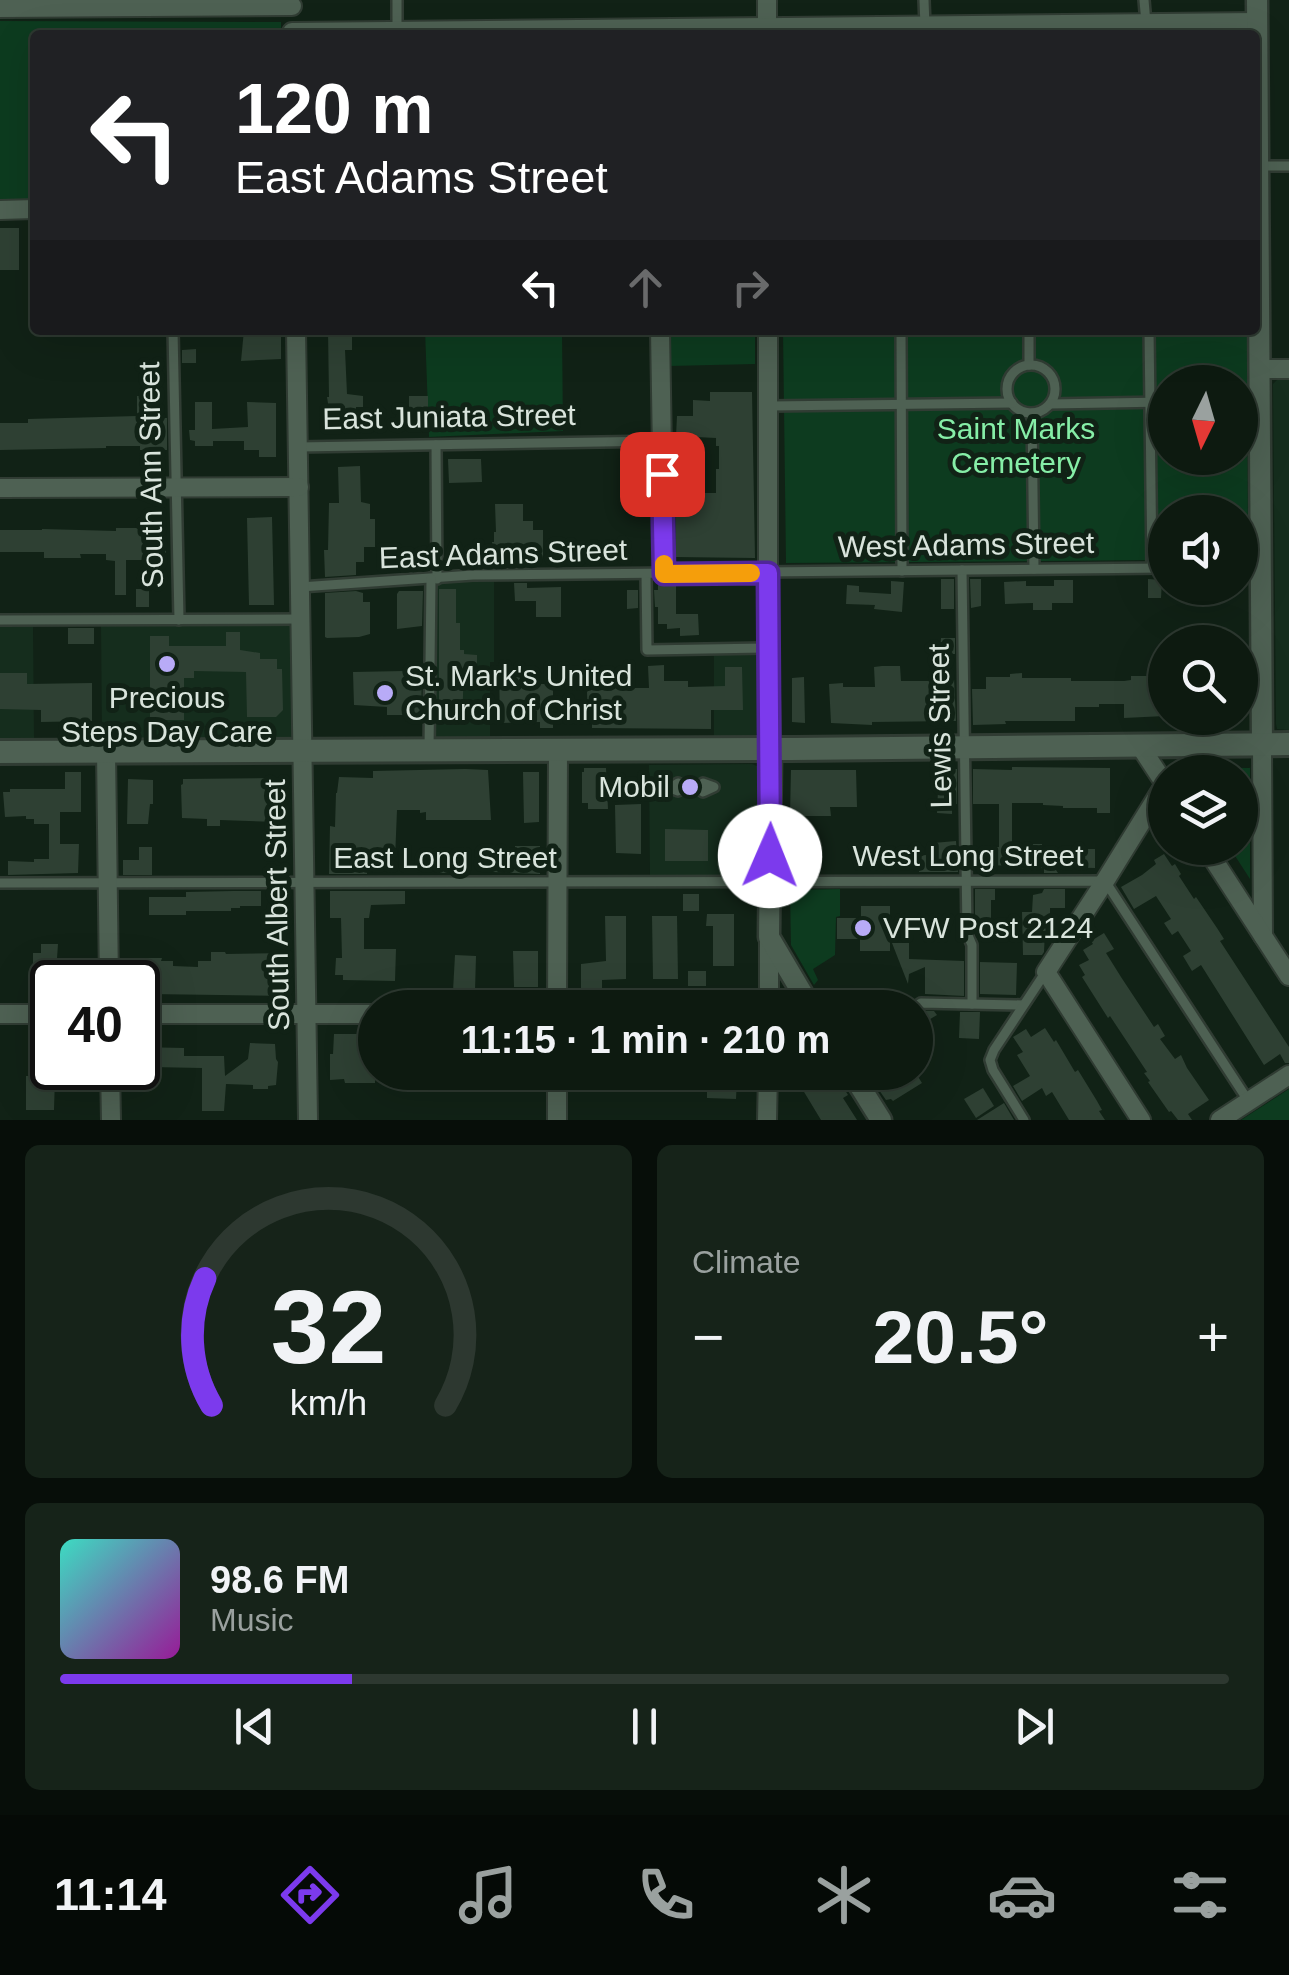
<!DOCTYPE html>
<html lang="en">
<head>
<meta charset="utf-8">
<style>
  body { margin:0; font-family:Helvetica,sans-serif; background:#162319; color:#f1f3f6; height:100vh; display:flex; flex-direction:column; font-size:38px; white-space:nowrap }
  * { box-sizing:border-box; margin:0 }
  p { font-size:32px; color:#9aa19f }
  .icon { flex:none; width:55px; height:55px; fill:none; stroke:currentColor; stroke-width:2; stroke-linecap:round; stroke-linejoin:round }
  .map { position:relative; height:1120px; overflow:hidden }
  .details { display:flex; flex-direction:column; gap:25px; padding:25px; background:#070e09; flex:1 }
  .details>* { flex:none }
  .banner { position:absolute; left:30px; top:30px; width:1230px; height:305px; border-radius:10px; box-shadow:0 10px 40px #0002,0 0 0 2px #2d3830; background:#202124; color:#fff; overflow:hidden }
  .needle { width:65px; rotate:185deg }
  .controls { position:absolute; left:1148px; top:365px; display:grid; gap:20px }
  .controls a { display:grid; place-items:center; width:110px; height:110px; border-radius:50%; background:#0d1a10; box-shadow:0 10px 40px #0002,0 0 0 2px #2d3830; font-size:50px }
  .speed { position:absolute; left:30px; top:960px; display:flex; gap:20px; font-size:50px; font-weight:700; text-align:center }
  .speed>* { display:grid; place-content:center; width:130px; height:130px; border-radius:50%; background:#0d1a10; box-shadow:0 10px 40px #0002,0 0 0 2px #2d3830; line-height:1 }
  .speed .limit { border:5px solid #111; border-radius:15px; background:#fff; color:#111 }
  .pin { position:absolute; display:grid; place-items:center; width:85px; height:85px; color:#fff; margin:-42px; border-radius:20px; box-shadow:0 5px 15px #0006 }
  .me { position:absolute; width:110px; margin:-55px; rotate:1deg; stroke-linejoin:round; filter:drop-shadow(0 0 8px #0008) }
  .turn { display:flex; align-items:center; gap:35px; height:210px; padding:0 40px; font-size:45px }
  .turn .icon { width:130px; height:130px; stroke-width:2.5 }
  .turn b { display:block; font-size:70px; line-height:85px }
  .lanes { display:flex; align-items:center; height:95px; padding:0 40px; background:#0003; justify-content:center; gap:50px; direction:ltr }
  .lanes .off { opacity:.35 }
  .big { font-size:75px; font-weight:700; line-height:1.1 }
  .details .tile { flex:1; display:flex; flex-direction:column; justify-content:center; gap:15px; min-width:0; padding:0 35px; border-radius:15px; background:#162319 }
  .details .dial { align-items:center; gap:0 }
  .dial svg { height:260px; overflow:visible; fill:none; stroke:#2d3830; stroke-width:7; stroke-linecap:round; text-anchor:middle }
  .dial text { fill:#f1f3f6; stroke:none }
  .song { display:flex; align-items:center; gap:30px }
  .cover { width:120px; height:120px; border-radius:15px; background:linear-gradient(135deg,hsl(170 70% 55%),hsl(300 70% 35%)) }
  .played { height:10px; border-radius:5px; background:linear-gradient(90deg,#7c3aed 25%,#2d3830 25%) }
  .keys { display:flex; justify-content:space-around; direction:ltr }
  .heat { display:flex; justify-content:space-between; align-items:center; font-size:55px; direction:ltr }
  .details .tiles { flex:1; display:grid; gap:25px; grid-template-columns:1fr 1fr }
  .tile:last-child { grid-column:span 2 }
  .trip { position:absolute; left:358px; top:990px; width:575px; height:100px; border-radius:50px; background:#0d1a10; box-shadow:0 10px 40px #0002,0 0 0 2px #2d3830; font-weight:700; line-height:100px; text-align:center }
  .tab-bar { display:flex; height:160px; justify-content:space-around; align-items:center; background:#050a06; color:#9aa19f }
  .tab-bar .icon { width:70px; height:70px }
  .tab-bar .selected { color:#7c3aed }
  .tab-bar b { font-size:45px; color:#f1f3f6 }
  .map>svg:first-child { display:block }
  .built { fill:#152d1d }
  .green { fill:#0d3b1f; fill-rule:evenodd }
  .building { fill:#2e4033 }
  .lines { fill:none; stroke-linecap:round; stroke-linejoin:round }
  .service-casing { stroke:#303c33; stroke-width:14 }
  .minor-casing { stroke:#303c33; stroke-width:22 }
  .tertiary-casing { stroke:#303c33; stroke-width:25 }
  .secondary-casing { stroke:#303c33; stroke-width:28 }
  .service { stroke:#4e6153; stroke-width:9 }
  .minor { stroke:#4e6153; stroke-width:18 }
  .tertiary { stroke:#4e6153; stroke-width:20 }
  .secondary { stroke:#4e6153; stroke-width:22 }
  .route-casing { stroke:#51269a; stroke-width:25 }
  .route { stroke:#7c3aed; stroke-width:18 }
  .slow { stroke:#f59e0b; stroke-width:18 }
  .poi-dot { fill:#b8abf7; stroke:#112216; stroke-width:4 }
  .labels { text-anchor:middle; stroke-width:10; stroke-linejoin:round; paint-order:stroke }
  .street-label { font-size:30px; fill:#d9e4dc; stroke:#112216 }
  .park-label { font-size:30px; fill:#86eea7; stroke:#112216 }
  .poi-label { font-size:30px; fill:#d9e4dc; stroke:#112216; text-anchor:start }
</style>
</head>
<body>
<div class="map">
<svg width="1289" height="1120" viewBox="0 0 1289 1120">
  <rect width="100%" height="100%" fill="#112216"/>
  <!-- built -->
  <g class="built">
    <path d="M1278 379H1289V730L1277 729 1276 724 1273 384Z"/>
    <path d="M456 581H494V662H490V737L427 739 430 586Z"/>
    <path d="M33 625 34 739H0V626Z"/>
    <path d="M101 625H294L295 738 102 739Z"/>
    <path d="M757 653 758 729 756 735 714 737V654Z"/>
    <path d="M752 764 757 766 758 772 759 875 757 878 650 879 649 765Z"/>
  </g>
  <!-- green -->
  <g class="green">
    <path d="M0 21 281 22V35H35V200L0 202Z"/>
    <path d="M1244 30V35H976Z"/>
    <path d="M425 330H562L563 431 429 437Z"/>
    <path d="M668 330H755V364L669 366Z"/>
    <path d="M783 330H1247L1248 559H1240V512H1165V560L786 563ZM1165 382H1240V458H1165Z"/>
    <path d="M1181 767 1250 768V879L1230 848H1240V772H1181Z"/>
    <path d="M840 889V916L836 917 835 955 813 969 818 980 814 985 791 945 790 890Z"/>
    <path d="M1289 1089V1120H1241Z"/>
  </g>
  <!-- building -->
  <g class="building">
    <rect x="0" y="228" width="19" height="42"/>
    <path d="M244 330H281V359L241 361Z"/>
    <path d="M328 330H352V350H345L347 394 363 396V407H356V416H330L327 397H329Z"/>
    <path d="M196 349V363H182V350Z"/>
    <path d="M710 392H752L755 558 676 557 675 466 690 465V493H716V469H719V446H716V438L676 436 677 416H693V400L710 401Z"/>
    <path d="M137 396H154V418H167V450H140V446H106V448L0 450V423H28V419L137 416Z"/>
    <path d="M409 396H428V415L409 416Z"/>
    <path d="M195 402H212V429L248 427 247 402 276 403V457H259V450H244V441H213V446H195V441L190 440 189 430H195Z"/>
    <path d="M448 459H481L482 482 449 483Z"/>
    <path d="M360 466 361 502 370 504V519H375V547H364V562H356V575L325 577 324 550H328L329 503H339L338 467Z"/>
    <path d="M495 504H523V521H533V530H543V559H494L492 542H494V532H496Z"/>
    <path d="M272 517 274 605H249L247 518Z"/>
    <path d="M147 525H158V530L166 532V560H126V595H115V561L106 560V554H80L81 558H44V552H0V530H42V529L116 531V528H144Z"/>
    <rect x="941" y="579" width="13" height="30"/>
    <path d="M970 579H981V606L971 608Z"/>
    <path d="M1148 579 1162 580 1161 598H1148Z"/>
    <path d="M1054 580H1073V603H1052V610H1033V603L1005 604 1004 582 1026 581V586H1054Z"/>
    <path d="M891 581 904 582 902 612 874 609 875 605 846 604 847 585 859 586V592L891 594Z"/>
    <path d="M514 583H527V588L561 587V617H536V601H515Z"/>
    <path d="M658 585H676V614H698L699 635 680 636V628L667 629V624H658V607H655L654 590H658Z"/>
    <rect x="136" y="589" width="13" height="18"/>
    <path d="M439 589H456V623H460V650H464V654L477 655V667H464L462 724H439Z"/>
    <path d="M627 590H638V608L627 609Z"/>
    <path d="M356 591 363 593V602H370V634L359 637 327 638 325 637V593Z"/>
    <path d="M399 591H423L422 626 397 629V594Z"/>
    <rect x="68" y="628" width="26" height="16"/>
    <path d="M226 632H240V650L260 653V659H277V669H282L283 710 276 717H247L246 672 194 671V678H184V720H150V636H169V646H226Z"/>
    <path d="M941 638H955V654H940Z"/>
    <path d="M664 665V681H688V687L725 686V667H742L743 710H711V729L592 728V723H588L587 692 589 690H599L598 680H610V688H649L648 666Z"/>
    <path d="M511 666 513 675H529V684H553V728H540V722L500 723 499 667Z"/>
    <path d="M882 666H900L901 681H941V678H954L956 721 872 722V725L831 723 829 684 843 683V687H875L874 667Z"/>
    <path d="M1150 670H1165V716L1124 718V704H1099V707H1075V721H1005L1006 724 973 725 972 689H986V677H1010V674L1022 673V678H1071V681H1124L1131 680V676H1150Z"/>
    <path d="M404 671 409 672V674H422L421 715H387V707L354 705 353 672Z"/>
    <path d="M0 673H27V684L92 683V721L41 722V710L0 709Z"/>
    <path d="M804 677 805 723 792 722V678Z"/>
    <path d="M1012 767 1110 768V813H1097V808H1063V806L1043 805V803H1012V844H1042V849H1095V868L1054 867 1058 873H1044V868L1018 869V866L986 865V847H999V804H973V769L1012 770Z"/>
    <path d="M584 768H606L608 809H588V803H582V772H584Z"/>
    <path d="M939 768 957 769V804H952V814L937 813Z"/>
    <path d="M465 769 488 770 491 820H426V812L420 813V810H397L395 859 367 860V874H329L330 826 335 827 336 793H337L339 777 373 778V771Z"/>
    <path d="M791 770H856L857 807H830L831 816H790Z"/>
    <path d="M65 772H81V812H60V844H79L78 873 8 875V861L34 862V859H49V824H34V819H26V816L5 817 3 792H10V789H65Z"/>
    <path d="M523 772H539V822L524 823Z"/>
    <path d="M283 778V796H279V822L220 820V826H207V819L182 818 181 785 183 784V779Z"/>
    <path d="M128 779 153 780V804H150L148 824H127Z"/>
    <path d="M641 804V854L616 853 615 805Z"/>
    <path d="M665 829 708 830V861H665Z"/>
    <path d="M956 841 958 872H919L918 856 926 855V850H933V843Z"/>
    <path d="M515 846H540V874L493 872 495 849H515Z"/>
    <path d="M139 847H152V875H123V860H139Z"/>
    <path d="M1164 854 1172 866 1175 864 1181 874 1179 876 1194 899 1196 897 1217 928 1224 939 1220 941 1289 1047V1063H1285L1280 1054 1264 1065 1201 965 1192 971 1183 956 1191 951 1178 931 1172 935 1164 923 1171 919 1156 896 1134 909 1121 887 1142 875 1156 864 1154 860Z"/>
    <rect x="437" y="856" width="27" height="17"/>
    <path d="M975 889H995V900H991V939L978 938 975 931Z"/>
    <path d="M1044 889H1065V908H1050V931H1045L1044 952 1042 955H1023L1022 912H1032L1033 895 1042 893Z"/>
    <path d="M233 891H261V906H240V908H231V911H186V915H149V897H186V892Z"/>
    <path d="M330 891H405V904L371 905 369 918H364V949H396L395 981 343 980V975H335L336 958H342L341 918H330Z"/>
    <rect x="683" y="894" width="16" height="17"/>
    <path d="M861 906H890V951H860V939H837V918H861Z"/>
    <path d="M707 914H734V966H713V926H706Z"/>
    <path d="M605 916H626V979L602 980V995H581V964L606 961Z"/>
    <path d="M652 916H677L678 979H653Z"/>
    <path d="M1104 933 1114 949 1106 953 1121 977 1154 1027 1158 1024 1165 1036 1160 1039 1175 1059 1181 1055 1187 1068 1209 1100 1188 1114 1192 1120H1178L1171 1111 1169 1112 1148 1082 1150 1081 1144 1073 1147 1072 1110 1016 1108 1018 1082 977 1085 975 1079 965 1089 960 1083 950 1093 944 1091 941Z"/>
    <path d="M892 943H909V959L964 961V996L925 994V967L909 974 908 984Z"/>
    <path d="M41 944H58L56 973 33 971V953H41Z"/>
    <path d="M513 951H538V987H514Z"/>
    <path d="M211 952H225L226 954 290 953 291 996 148 994 138 991V982H122L124 966H135L136 958H162L161 961H173V966L198 967V961H211Z"/>
    <path d="M455 955 476 956 475 991H453Z"/>
    <path d="M980 962 1017 963 1016 995 980 994V996Z"/>
    <rect x="688" y="971" width="18" height="15"/>
    <path d="M924 1011H934L937 1015 915 1028V1016Z"/>
    <path d="M960 1012H980L979 1039 959 1038Z"/>
    <path d="M1045 1028 1054 1042 1056 1040 1075 1072 1078 1070 1097 1101 1102 1110 1099 1111 1105 1120H1069L1052 1092 1046 1096 1042 1088 1022 1101 1013 1086 1030 1076 1017 1055 1023 1052 1013 1037 1026 1029 1031 1037Z"/>
    <path d="M334 1034H375V1083H345L344 1079 330 1080V1054H333Z"/>
    <path d="M250 1043 275 1044 276 1059 278 1062 276 1085 268 1086V1089H253V1085L226 1084 224 1111H202V1068L151 1067V1074H138V1047L184 1048V1056H224L225 1076 248 1059Z"/>
    <path d="M792 1072H834L848 1095 843 1098 857 1120H821Z"/>
    <path d="M873 1072H915L922 1083 893 1101 891 1099 886 1100 879 1090 882 1088Z"/>
    <path d="M26 1076H55L54 1110H26Z"/>
    <path d="M707 1078H737L736 1099 707 1098Z"/>
    <path d="M983 1088 994 1106 976 1118 964 1099Z"/>
    <path d="M1004 1103 1014 1120H977Z"/>
  </g>
  <g class="lines">
    <!-- service casing -->
    <g class="service-casing">
      <g id="service">
        <path d="M397 0V32"/>
        <path d="M924 0 925 26"/>
        <path d="M1144 0 1147 35"/>
        <path d="M1259 166H1289"/>
        <path d="M173 330 179 620"/>
        <path d="M901 330 902 571"/>
        <path d="M1149 330 1152 568"/>
        <path d="M1029 365V330"/>
        <circle cx="1031" cy="389" r="24"/>
        <path d="M1240 402H1258"/>
        <path d="M1050 404 1165 402"/>
        <path d="M770 406 1012 403"/>
        <path d="M1032 413 1034 569"/>
        <path d="M436 445 437 579"/>
        <path d="M298 447 662 441"/>
        <path d="M1240 567H1261"/>
        <path d="M962 570 967 933 972 945V1004"/>
        <path d="M646 574 647 650 770 648"/>
        <path d="M300 587 473 575 1165 568"/>
        <path d="M0 620 301 619"/>
        <path d="M429 750 431 579"/>
        <path d="M703 783 714 787 703 792"/>
        <path d="M678 791 670 788 678 783"/>
        <path d="M0 883 1105 881 1249 1102"/>
        <path d="M914 1008 921 1003 1023 1005"/>
        <path d="M1024 1120 993 1070 990 1060 994 1050 1045 973"/>
      </g>
    </g>
    <!-- minor casing -->
    <g class="minor-casing">
      <g id="minor">
        <path d="M767 0V35"/>
        <path d="M0 8 292 6"/>
        <path d="M292 32 1257 22"/>
        <path d="M0 210 35 209"/>
        <path d="M296 330 308 1120"/>
        <path d="M660 330 664 574"/>
        <path d="M768 330V573L771 749"/>
        <path d="M1260 369H1289"/>
        <path d="M0 488 299 487"/>
        <path d="M1262 745 1263 936"/>
        <path d="M1140 746 1165 784"/>
        <path d="M106 751 109 982"/>
        <path d="M1206 848 1289 976"/>
        <path d="M557 1008 558 750"/>
        <path d="M769 1008V937"/>
        <path d="M0 1014H52"/>
        <path d="M138 1014H375"/>
        <path d="M110 1068 111 1120"/>
        <path d="M557 1072V1120"/>
        <path d="M767 1120 768 1072"/>
        <path d="M1141 1120 1046 972 1105 881 1165 784"/>
        <path d="M1220 1120 1289 1075"/>
      </g>
    </g>
    <!-- tertiary casing -->
    <g class="tertiary-casing">
      <g id="tertiary">
        <path d="M1257 0 1262 745"/>
        <path d="M771 749 769 937 811 1008"/>
        <path d="M851 1072 881 1120"/>
      </g>
    </g>
    <!-- secondary casing -->
    <g class="secondary-casing">
      <path id="secondary" d="M0 752 793 749 1289 744"/>
    </g>
    <!-- service -->
    <use href="#service" class="service"/>
    <!-- minor -->
    <use href="#minor" class="minor"/>
    <!-- tertiary -->
    <use href="#tertiary" class="tertiary"/>
    <!-- secondary -->
    <use href="#secondary" class="secondary"/>
  </g>
  <g class="lines">
    <!-- route casing -->
    <g class="route-casing">
      <path id="route" d="M662 474 664 574 768 573 770 856"/>
    </g>
    <!-- route -->
    <use href="#route" class="route"/>
    <!-- slow -->
    <path class="slow" d="M664 564V574L751 573"/>
  </g>
  <!-- markers -->
  <g class="poi-dot">
    <circle cx="167" cy="664" r="10"/>
    <circle cx="385" cy="693" r="10"/>
    <circle cx="690" cy="787" r="10"/>
    <circle cx="863" cy="928" r="10"/>
  </g>
  <g class="labels">
    <!-- street labels -->
    <g class="street-label">
      <text transform="translate(449 417) rotate(-1)" y="10">East Juniata Street</text>
      <text transform="translate(151 475) rotate(-91)" y="10">South Ann Street</text>
      <text transform="translate(966 545) rotate(-1)" y="10">West Adams Street</text>
      <text transform="translate(503 554) rotate(-2)" y="10">East Adams Street</text>
      <text transform="translate(940 726) rotate(-91)" y="10">Lewis Street</text>
      <text x="968" y="866">West Long Street</text>
      <text x="445" y="868">East Long Street</text>
      <text transform="translate(277 905) rotate(-91)" y="10">South Albert Street</text>
    </g>
    <!-- park labels -->
    <g class="park-label">
      <text x="1016" y="439">Saint Marks<tspan x="1016" dy="34">Cemetery</tspan></text>
    </g>
    <!-- poi labels -->
    <g class="poi-label">
      <text x="405" y="686">St. Mark's United<tspan x="405" dy="34">Church of Christ</tspan></text>
      <text x="167" y="708" text-anchor="middle">Precious<tspan x="167" dy="34">Steps Day Care</tspan></text>
      <text x="670" y="797" text-anchor="end">Mobil</text>
      <text x="883" y="938">VFW Post 2124</text>
    </g>
  </g>
</svg>
<div class="controls">
<a><svg class="needle" viewBox="-14 -14 28 28"><path d="M0-13l5 13h-10z" fill="#e53935"/><path d="M0 13l5-13h-10z" fill="#9aa19f"/></svg></a>
<a><svg class="icon" aria-label="sound" viewBox="0 0 24 24"><path d="M4 9h4l5-4v14l-5-4H4zM17 9q2 3 0 6"/></svg></a>
<a><svg class="icon" aria-label="search" viewBox="0 0 24 24"><circle cx="10" cy="10" r="6"/><path d="M15 15l6 6"/></svg></a>
<a><svg class="icon" aria-label="layers" viewBox="0 0 24 24"><path d="M12 4l9 5-9 5-9-5zM3 14l9 5 9-5"/></svg></a>
</div>
<div class="speed"><div class="limit">40</div></div>
<div class="pin" style="left:662px;top:474px;background:#d93025"><svg class="icon" aria-label="arrive" viewBox="0 0 24 24"><path d="M6 21V4h12l-3 4 3 4H6"/></svg></div>
<svg class="me" style="left:770px;top:856px" viewBox="-20 -20 40 40"><circle r="19" fill="#fff"/><path d="M0-13L10 11 0 6-10 11z" fill="#7c3aed"/></svg>
<div class="trip">11:15 · 1 min · 210 m</div>
<div class="banner">
<div class="turn"><svg class="icon" aria-label="left" viewBox="0 0 24 24"><path d="M17 20v-9H6M10 6l-5 5 5 5"/></svg><div><b>120 m</b>East Adams Street</div></div>
<div class="lanes"><svg class="icon" aria-label="left" viewBox="0 0 24 24"><path d="M17 20v-9H6M10 6l-5 5 5 5"/></svg><svg class="icon off" aria-label="ahead" viewBox="0 0 24 24"><path d="M12 20V5M6 11l6-6 6 6"/></svg><svg class="icon off" aria-label="right" viewBox="0 0 24 24"><path d="M7 20v-9h11M14 6l5 5-5 5"/></svg></div>
</div>
</div>
<section class="details">
<div class="tiles">
<div class="tile dial"><svg viewBox="0 0 100 80">
<path d="M14 69A42 42 0 1 1 86 69"/>
<path d="M14 69A42 42 0 0 1 12 30" stroke="#7c3aed"/>
<text x="50" y="56" font-size="32" font-weight="700">32</text>
<text x="50" y="72" font-size="11">km/h</text>
</svg></div>
<div class="tile"><p>Climate</p>
<div class="heat"><a>−</a><b class="big">20.5°</b><a>+</a></div>
</div>
<div class="tile">
<div class="song"><i class="cover"></i><div><b>98.6 FM</b><p>Music</p></div></div>
<div class="played"></div>
<div class="keys"><svg class="icon" aria-label="previous" viewBox="0 0 24 24"><path d="M18 5L8 12l10 7zM5 5v14"/></svg><svg class="icon" aria-label="pause" viewBox="0 0 24 24"><path d="M8 5v14M16 5v14"/></svg><svg class="icon" aria-label="next" viewBox="0 0 24 24"><path d="M6 5l10 7-10 7zM19 5v14"/></svg></div>
</div>
</div>
</section>
<nav class="tab-bar">
<b>11:14</b>
<svg class="icon selected" aria-label="directions" viewBox="0 0 24 24"><path d="M12 3l9 9-9 9-9-9zM9 14v-3h6M13 9l2 2-2 2"/></svg>
<svg class="icon" aria-label="music" viewBox="0 0 24 24"><path d="M9 18V5l10-2v13"/><circle cx="6" cy="18" r="3"/><circle cx="16" cy="16" r="3"/></svg>
<svg class="icon" aria-label="phone" viewBox="0 0 24 24"><path d="M5 4h4l2 5-3 2q2 4 5 5l2-3 5 2v4C11 20 4 13 5 4z"/></svg>
<svg class="icon" aria-label="climate" viewBox="0 0 24 24"><path d="M12 3v18M4 7l16 10M4 17L20 7"/></svg>
<svg class="icon" aria-label="car" viewBox="0 0 24 24"><path d="M5 17H2v-5l4-1 3-4h7l3 4 3 1v5h-3M9 17h6M6 11h13"/><circle cx="7" cy="17" r="2"/><circle cx="17" cy="17" r="2"/></svg>
<svg class="icon" aria-label="filters" viewBox="0 0 24 24"><path d="M4 7h16M4 17h16"/><circle cx="9" cy="7" r="2"/><circle cx="15" cy="17" r="2"/></svg>
</nav>
</body>
</html>
